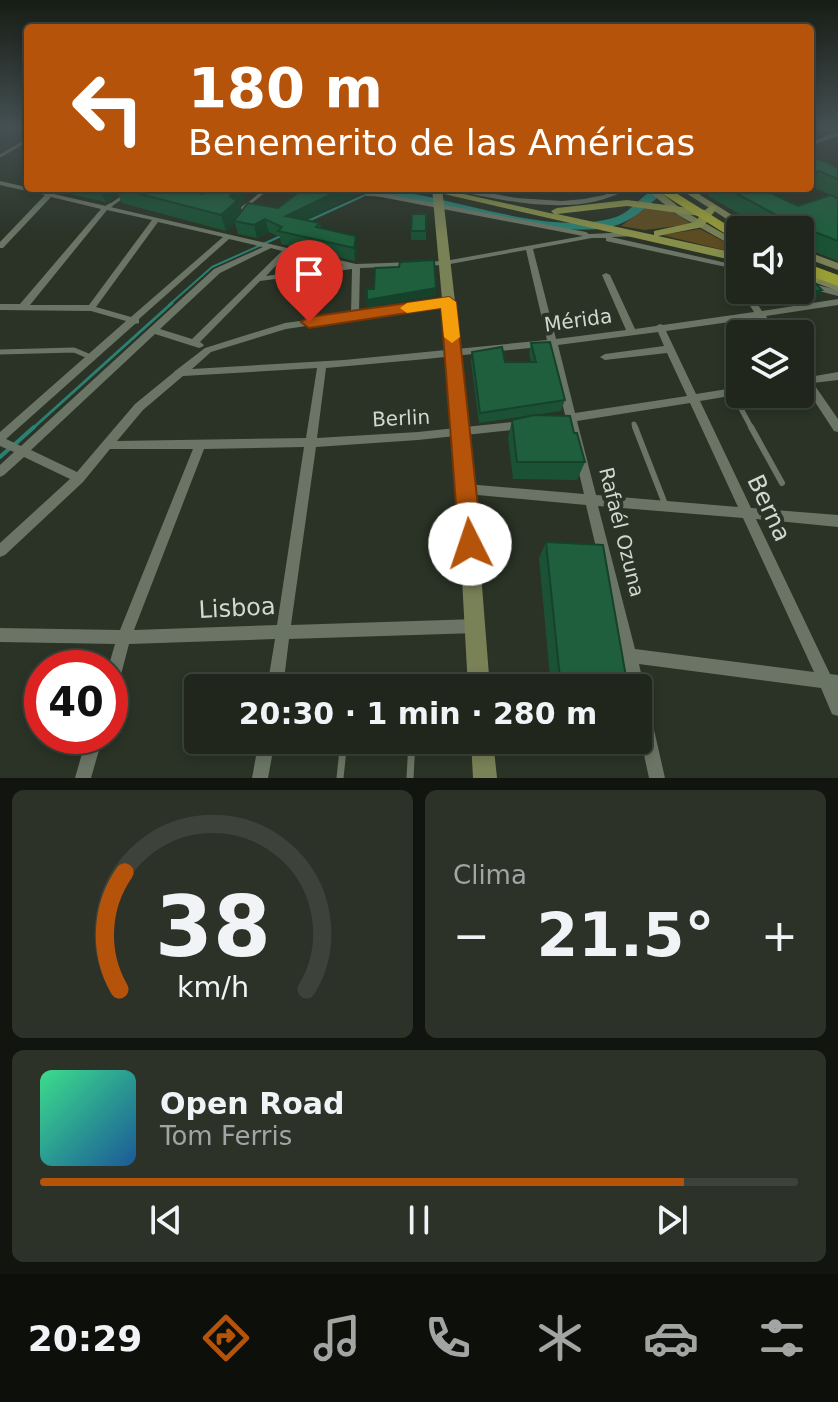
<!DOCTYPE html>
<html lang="es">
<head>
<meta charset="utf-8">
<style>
  body { margin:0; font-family:"DejaVu Sans",sans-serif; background:#2d3229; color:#f1f3f6; height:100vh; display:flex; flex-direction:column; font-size:30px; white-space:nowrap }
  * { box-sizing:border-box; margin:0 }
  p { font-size:26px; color:#a2a5a3 }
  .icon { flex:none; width:44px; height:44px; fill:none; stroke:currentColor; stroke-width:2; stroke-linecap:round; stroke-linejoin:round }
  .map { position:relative; height:778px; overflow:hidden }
  .panel { display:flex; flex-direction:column; gap:12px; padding:12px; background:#12150f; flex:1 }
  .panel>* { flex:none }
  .top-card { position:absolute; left:24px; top:24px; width:790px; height:168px; border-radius:8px; box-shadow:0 4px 12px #0003,0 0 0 2px #3d433b; background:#b45309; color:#fff; overflow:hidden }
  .tools { position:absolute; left:726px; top:216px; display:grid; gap:16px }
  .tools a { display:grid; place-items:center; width:88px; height:88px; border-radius:8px; background:#20261c; box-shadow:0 4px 12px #0003,0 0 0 2px #3d433b; font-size:40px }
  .speed { position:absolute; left:24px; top:650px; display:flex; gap:16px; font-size:40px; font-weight:700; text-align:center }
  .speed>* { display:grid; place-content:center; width:104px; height:104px; border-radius:50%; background:#20261c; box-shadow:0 4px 12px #0003,0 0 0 2px #3d433b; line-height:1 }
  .speed .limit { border:12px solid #d22; background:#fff; color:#111 }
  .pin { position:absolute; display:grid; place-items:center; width:68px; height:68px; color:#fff; margin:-82px -34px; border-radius:50% 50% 50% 0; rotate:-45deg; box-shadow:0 0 8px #0007 }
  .pin .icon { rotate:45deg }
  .me { position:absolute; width:88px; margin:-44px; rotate:356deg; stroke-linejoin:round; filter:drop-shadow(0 0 6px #0008) }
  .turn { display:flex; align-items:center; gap:28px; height:168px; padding:0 32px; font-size:36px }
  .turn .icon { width:104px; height:104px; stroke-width:2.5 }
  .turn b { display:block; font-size:56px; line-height:68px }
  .big { font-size:60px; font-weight:600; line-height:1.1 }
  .panel .card { flex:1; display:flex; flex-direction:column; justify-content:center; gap:12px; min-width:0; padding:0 28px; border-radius:12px; background:#2d3229 }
  .panel .dial { align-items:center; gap:0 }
  .dial svg { height:208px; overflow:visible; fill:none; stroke:#3d433b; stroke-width:7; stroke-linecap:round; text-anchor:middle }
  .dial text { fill:#f1f3f6; stroke:none }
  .song { display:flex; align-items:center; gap:24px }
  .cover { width:96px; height:96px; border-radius:12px; background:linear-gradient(135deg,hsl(150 70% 55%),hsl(210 70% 35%)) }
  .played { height:8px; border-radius:4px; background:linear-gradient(90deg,#b45309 85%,#3d433b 85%) }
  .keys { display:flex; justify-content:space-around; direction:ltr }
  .heat { display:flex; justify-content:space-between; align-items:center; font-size:44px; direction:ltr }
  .panel .tiles { flex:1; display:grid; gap:12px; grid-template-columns:1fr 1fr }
  .card:last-child { grid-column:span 2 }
  .trip { position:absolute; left:184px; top:674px; width:468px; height:80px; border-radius:8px; background:#20261c; box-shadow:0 4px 12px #0003,0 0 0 2px #3d433b; font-weight:600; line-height:80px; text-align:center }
  .menu { display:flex; height:128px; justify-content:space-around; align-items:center; background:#0d0f0b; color:#a2a5a3 }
  .menu .icon { width:56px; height:56px }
  .menu .active { color:#b45309 }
  .menu b { font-size:36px; color:#f1f3f6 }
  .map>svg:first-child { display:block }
  .green { fill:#5d4c22 }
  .water { fill:#2a8173 }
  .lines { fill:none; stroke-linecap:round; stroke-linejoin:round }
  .stream-far2 { stroke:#2a8173; stroke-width:2 }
  .stream-far1 { stroke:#2a8173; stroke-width:3 }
  .stream { stroke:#2a8173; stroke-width:4 }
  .lane-far4 { stroke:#6b7565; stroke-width:3 }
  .lane-far3 { stroke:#6b7565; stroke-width:4 }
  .lane-far2 { stroke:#6b7565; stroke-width:5 }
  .lane-far1 { stroke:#6b7565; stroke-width:6 }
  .lane { stroke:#6b7565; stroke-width:7 }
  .street { fill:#6b7565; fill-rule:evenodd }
  .secondary { fill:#798157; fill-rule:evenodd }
  .primary { fill:#878e49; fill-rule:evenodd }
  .highway { fill:#9a9e37; fill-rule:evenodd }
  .wall { fill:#1b5235 }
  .shaded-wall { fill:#16422b }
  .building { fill:#1f5f3e; stroke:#16422b; stroke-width:2 }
  .route { fill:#b45309; stroke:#753606; stroke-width:2 }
  .slow { fill:#f59e0b }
  .labels { text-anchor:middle; stroke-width:8; stroke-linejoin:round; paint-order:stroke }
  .street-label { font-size:20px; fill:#d2d8cf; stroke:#2a3326 }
  .near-street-label { font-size:24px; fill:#d2d8cf; stroke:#2a3326 }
</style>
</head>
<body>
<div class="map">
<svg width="838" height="778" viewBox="0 0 838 778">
  <rect width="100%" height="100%" fill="#2a3326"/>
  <!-- green -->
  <g class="green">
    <path d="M648 206 666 208 692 224 645 230 621 226Z"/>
    <path d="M700 229 740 250V254L662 235Z"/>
  </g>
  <!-- water -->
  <path class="water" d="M360 188C439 188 543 240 616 217 632 211 640 197 655 188H672C653 198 642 215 622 223 567 248 432 194 362 196L370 191Z"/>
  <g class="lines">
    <!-- stream-far2 -->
    <g class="stream-far2">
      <path d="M308 221 363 196"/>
      <path d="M169 305 212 267 281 236"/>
    </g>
    <!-- stream-far1 -->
    <path class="stream-far1" d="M32 429 172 303"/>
    <!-- stream -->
    <g class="stream">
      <path d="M15 444 34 427"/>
      <path d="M0 457 9 449"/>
    </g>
    <!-- lane-far4 -->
    <g class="lane-far4">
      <path d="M21 127 28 128"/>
      <path d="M0 156 28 140"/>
      <path d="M277 188 305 194"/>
      <path d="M108 207 121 198 119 188"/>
      <path d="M245 207 268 188"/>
    </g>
    <!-- lane-far3 -->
    <g class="lane-far3">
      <path d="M104 209 111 205"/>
      <path d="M246 215 243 208 247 205"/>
    </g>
    <!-- lane-far2 -->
    <g class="lane-far2">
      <path d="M0 352 74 350 93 358"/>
      <path d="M732 392 752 429"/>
      <path d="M634 424 636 429"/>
    </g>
    <!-- lane-far1 -->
    <g class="lane-far1">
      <path d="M635 427 665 504"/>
      <path d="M751 427 782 483"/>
    </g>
    <!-- lane -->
    <g class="lane">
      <path d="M484 680 545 686"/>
      <path d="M349 688 356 677 398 681 404 688"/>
      <path d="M343 744 412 740"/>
      <path d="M340 778 344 740"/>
      <path d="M410 778 412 741 419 740"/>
    </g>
    <!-- street -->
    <g class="street">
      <path d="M838 132V136L810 146V142Z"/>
      <path d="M0 181 48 192 52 188H59L54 194 356 264 445 261 583 236 345 190 342 188H355L586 232 589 234 634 232 638 234 637 236 611 237 740 266V270L735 269 740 277V286H737L726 267 606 241V238H592L533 249 556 339 626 330 602 275 606 273 610 275 635 329 656 326 660 324 663 325 754 312 740 290H748L762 311 838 299V305L766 316 778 334H768L758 318 666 331 696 394 740 387V394H742L700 401 751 508 838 515V527L756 519 830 674 838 675V716L832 714 821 688 639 664 665 778H649L638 727V688H629L586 505 466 494 462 493 460 489 462 485 466 484 584 494 567 422 556 424 552 423 551 420 552 417 565 415 549 346 426 359 326 368 317 438 418 432 521 421 525 422 526 425 525 428 521 429 418 440 316 447 291 625 477 619 482 621 484 626 482 631 477 633 289 639 283 688H267L275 639 129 644 118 686 115 691 110 694V668H108L115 644 0 642V628L120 630 193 449H110L83 482 5 555 0 557V543L70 479 24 457 4 475 0 477V465L14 452 0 446V432L126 321 91 311 0 310V304H20L101 209 51 197 3 248H0V242L45 195 0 185ZM107 210 152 220 89 305H30ZM158 222 223 237 131 317 96 307ZM229 239 263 247 214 269 21 446 6 439 135 324 139 323V319ZM271 248 282 251 192 339 160 329 220 273ZM526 250 547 340 344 360 192 369 211 352 286 329 449 305 453 302 449 299 359 312 360 268 445 265ZM288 253 343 265 266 276ZM352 269 351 314 285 323 205 348 175 371 173 373 135 404 77 472 31 450 155 334 199 348 202 347 204 345 200 342 260 281ZM658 332 664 346 605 354 600 357 605 360 667 353 687 396 575 413 558 345ZM317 368 306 438 117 441 143 410 183 376ZM690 403 738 507 596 495 577 421ZM304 447 277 625 134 630 204 449ZM598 506 743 518 814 672 635 649Z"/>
      <path d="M448 188H461L517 198 562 201 584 199 604 195 621 188H630C577 219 507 201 451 190Z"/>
      <path d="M703 188H711L696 197H692V195Z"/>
      <path d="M800 281 838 290V296L800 286Z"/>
      <path d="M800 368 803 369 809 377 838 372V380L813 383 838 419V432L834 431 804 385 801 384Z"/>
      <path d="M87 736H103L91 778H75Z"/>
      <path d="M259 740H275L268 778H252Z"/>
    </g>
    <!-- secondary -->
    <g class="secondary">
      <path d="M432 188H442L470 433 490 688H468L454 433Z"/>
      <path d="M644 188H655L684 211 740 243V250L678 215Z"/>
      <path d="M678 188H689L756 230H744Z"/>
      <path d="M800 249 838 263V270L800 256Z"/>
      <path d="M800 270 838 283V291L800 277Z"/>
      <path d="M471 740H493L497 778H473Z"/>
    </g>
    <!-- primary -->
    <g class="primary">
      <path d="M418 188H437L554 214 551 211 557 208 627 200 705 210 712 205 717 208 703 227 658 236 740 254V262ZM627 206 700 216 695 222 654 231V235L557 214Z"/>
      <path d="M800 271 820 276 821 279 815 283 800 279Z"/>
    </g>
    <!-- highway -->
    <g class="highway">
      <path d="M653 188H668L740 233V243Z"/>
      <path d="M800 261 838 275V286L800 272Z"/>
    </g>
  </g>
  <!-- wall -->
  <g class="wall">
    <path d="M810 155 838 168V198L810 186Z"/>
    <path d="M62 188H168L245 201 239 208 240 213 278 208 302 190 291 188H355V195L306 220 320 223 321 229 357 249 355 261 281 244 280 237 269 232 257 238 238 234 235 223 226 231 122 203 115 188 116 196 106 202 65 193Z"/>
    <path d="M711 188H760L798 206 838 199V261L800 246V230H767L708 196Z"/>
    <path d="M426 214V240H411V231Z"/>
    <path d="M768 290H822L815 300 797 302 787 294 774 296Z"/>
    <path d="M531 343 565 400 561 411 479 423 471 362 472 352 505 362H531L529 353Z"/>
    <path d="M512 420 574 433 585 462 577 480 513 479 508 438Z"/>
    <path d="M546 542 628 688H551L539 558Z"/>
  </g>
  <!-- shaded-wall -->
  <g class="shaded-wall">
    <path d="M819 171 811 185 810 186V174Z"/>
    <path d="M99 188H115L116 196 106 202Z"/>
    <path d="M238 188H241L245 201 239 208 241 217 234 221 235 223 226 231 221 215 230 196Z"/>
    <path d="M344 188H355V195L289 229 286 216Z"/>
    <path d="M265 219 269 232 257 238 254 225Z"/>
    <path d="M356 236 357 249 355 261 354 248Z"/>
    <path d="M436 288V296L367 308V300Z"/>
    <path d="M822 290 815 300 797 302 803 293Z"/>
  </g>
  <!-- building -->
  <g class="building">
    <path d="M810 155 838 168V179L819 171 810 174Z"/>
    <path d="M117 188H168L203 194 216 188H238L230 196 237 201 221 215Z"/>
    <path d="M304 188H344L286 216 320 223 316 227 356 236 354 248 278 231 282 227 265 219 254 225 234 221 248 203 278 208Z"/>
    <path d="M726 188H760L798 206 831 195 838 199V241L789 222Z"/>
    <path d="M412 214H426V231H411Z"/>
    <path d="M434 260 436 288 367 300V289H374L375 268 399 267 400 262Z"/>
    <path d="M814 282 822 290 803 293 800 290V284Z"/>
    <path d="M550 342 565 400 480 413 472 352 502 347 505 362H536L531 343Z"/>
    <path d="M534 415 570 416 574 433H577L585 462H517L512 420Z"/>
    <path d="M546 542 603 545 628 688H561Z"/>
  </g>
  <!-- sky -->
  <linearGradient id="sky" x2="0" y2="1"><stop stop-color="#171c15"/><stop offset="0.54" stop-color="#445052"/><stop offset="1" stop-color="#445052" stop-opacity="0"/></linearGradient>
  <rect width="838" height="236" fill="url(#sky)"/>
  <!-- route -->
  <path class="route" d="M449 297 456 302 482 544 479 551 470 555 462 551 459 544 441 308 309 328 301 322 309 317Z"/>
  <!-- slow -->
  <path class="slow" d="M449 297 456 302 460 337 452 343 444 337 441 308 407 313 400 308 407 303Z"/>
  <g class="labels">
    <!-- street labels -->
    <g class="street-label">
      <text transform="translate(578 320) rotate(-8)" y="7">Mérida</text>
      <text transform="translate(401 418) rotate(-3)" y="7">Berlin</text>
      <text transform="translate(622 532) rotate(76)" y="7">Rafaél Ozuna</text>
    </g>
    <!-- near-street labels -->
    <g class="near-street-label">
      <text transform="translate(769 508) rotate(65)" y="8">Berna</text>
      <text transform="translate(237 608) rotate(-3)" y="8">Lisboa</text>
    </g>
  </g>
</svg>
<div class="tools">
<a><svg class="icon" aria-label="sound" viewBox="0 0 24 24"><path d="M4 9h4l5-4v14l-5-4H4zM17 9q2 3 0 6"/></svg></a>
<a><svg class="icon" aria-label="layers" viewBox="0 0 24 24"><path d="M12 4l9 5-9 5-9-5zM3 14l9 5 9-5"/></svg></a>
</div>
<div class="speed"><div class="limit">40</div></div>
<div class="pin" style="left:309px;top:322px;background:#d93025"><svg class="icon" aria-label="arrive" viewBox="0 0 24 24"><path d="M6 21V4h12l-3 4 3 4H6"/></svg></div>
<svg class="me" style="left:470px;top:544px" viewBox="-20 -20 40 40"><circle r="19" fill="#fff"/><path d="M0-13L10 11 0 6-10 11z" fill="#b45309"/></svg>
<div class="trip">20:30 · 1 min · 280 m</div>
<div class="top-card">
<div class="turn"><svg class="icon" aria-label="left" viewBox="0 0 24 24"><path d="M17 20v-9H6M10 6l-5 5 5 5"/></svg><div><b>180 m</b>Benemerito de las Américas</div></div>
</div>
</div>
<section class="panel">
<div class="tiles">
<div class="card dial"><svg viewBox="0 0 100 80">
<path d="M14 69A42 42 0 1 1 86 69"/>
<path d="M14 69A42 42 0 0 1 16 24" stroke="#b45309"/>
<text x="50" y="56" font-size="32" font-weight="700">38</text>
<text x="50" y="72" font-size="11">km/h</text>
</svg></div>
<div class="card"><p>Clima</p>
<div class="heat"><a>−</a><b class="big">21.5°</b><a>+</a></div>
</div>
<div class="card">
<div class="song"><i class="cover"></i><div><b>Open Road</b><p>Tom Ferris</p></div></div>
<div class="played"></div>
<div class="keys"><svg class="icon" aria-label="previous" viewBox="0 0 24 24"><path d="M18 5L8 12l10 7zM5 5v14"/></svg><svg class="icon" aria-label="pause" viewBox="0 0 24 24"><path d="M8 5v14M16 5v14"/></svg><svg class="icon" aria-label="next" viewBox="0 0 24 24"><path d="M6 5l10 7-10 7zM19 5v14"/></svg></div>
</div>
</div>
</section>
<nav class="menu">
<b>20:29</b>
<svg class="icon active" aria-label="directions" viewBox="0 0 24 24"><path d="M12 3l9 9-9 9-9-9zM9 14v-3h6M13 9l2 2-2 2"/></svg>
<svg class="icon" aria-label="music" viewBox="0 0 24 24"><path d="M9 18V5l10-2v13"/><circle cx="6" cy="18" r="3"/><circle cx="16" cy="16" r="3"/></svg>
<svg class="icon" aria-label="phone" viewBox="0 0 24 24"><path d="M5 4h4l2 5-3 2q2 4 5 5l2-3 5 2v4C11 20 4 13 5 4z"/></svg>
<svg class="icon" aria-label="climate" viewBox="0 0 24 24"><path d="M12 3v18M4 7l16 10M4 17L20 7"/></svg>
<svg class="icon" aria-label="car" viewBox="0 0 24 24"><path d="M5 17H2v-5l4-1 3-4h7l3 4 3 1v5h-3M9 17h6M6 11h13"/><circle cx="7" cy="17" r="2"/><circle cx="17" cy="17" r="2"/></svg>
<svg class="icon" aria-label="filters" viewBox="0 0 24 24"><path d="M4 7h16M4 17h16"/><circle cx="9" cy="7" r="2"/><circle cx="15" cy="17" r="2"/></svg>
</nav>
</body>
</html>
